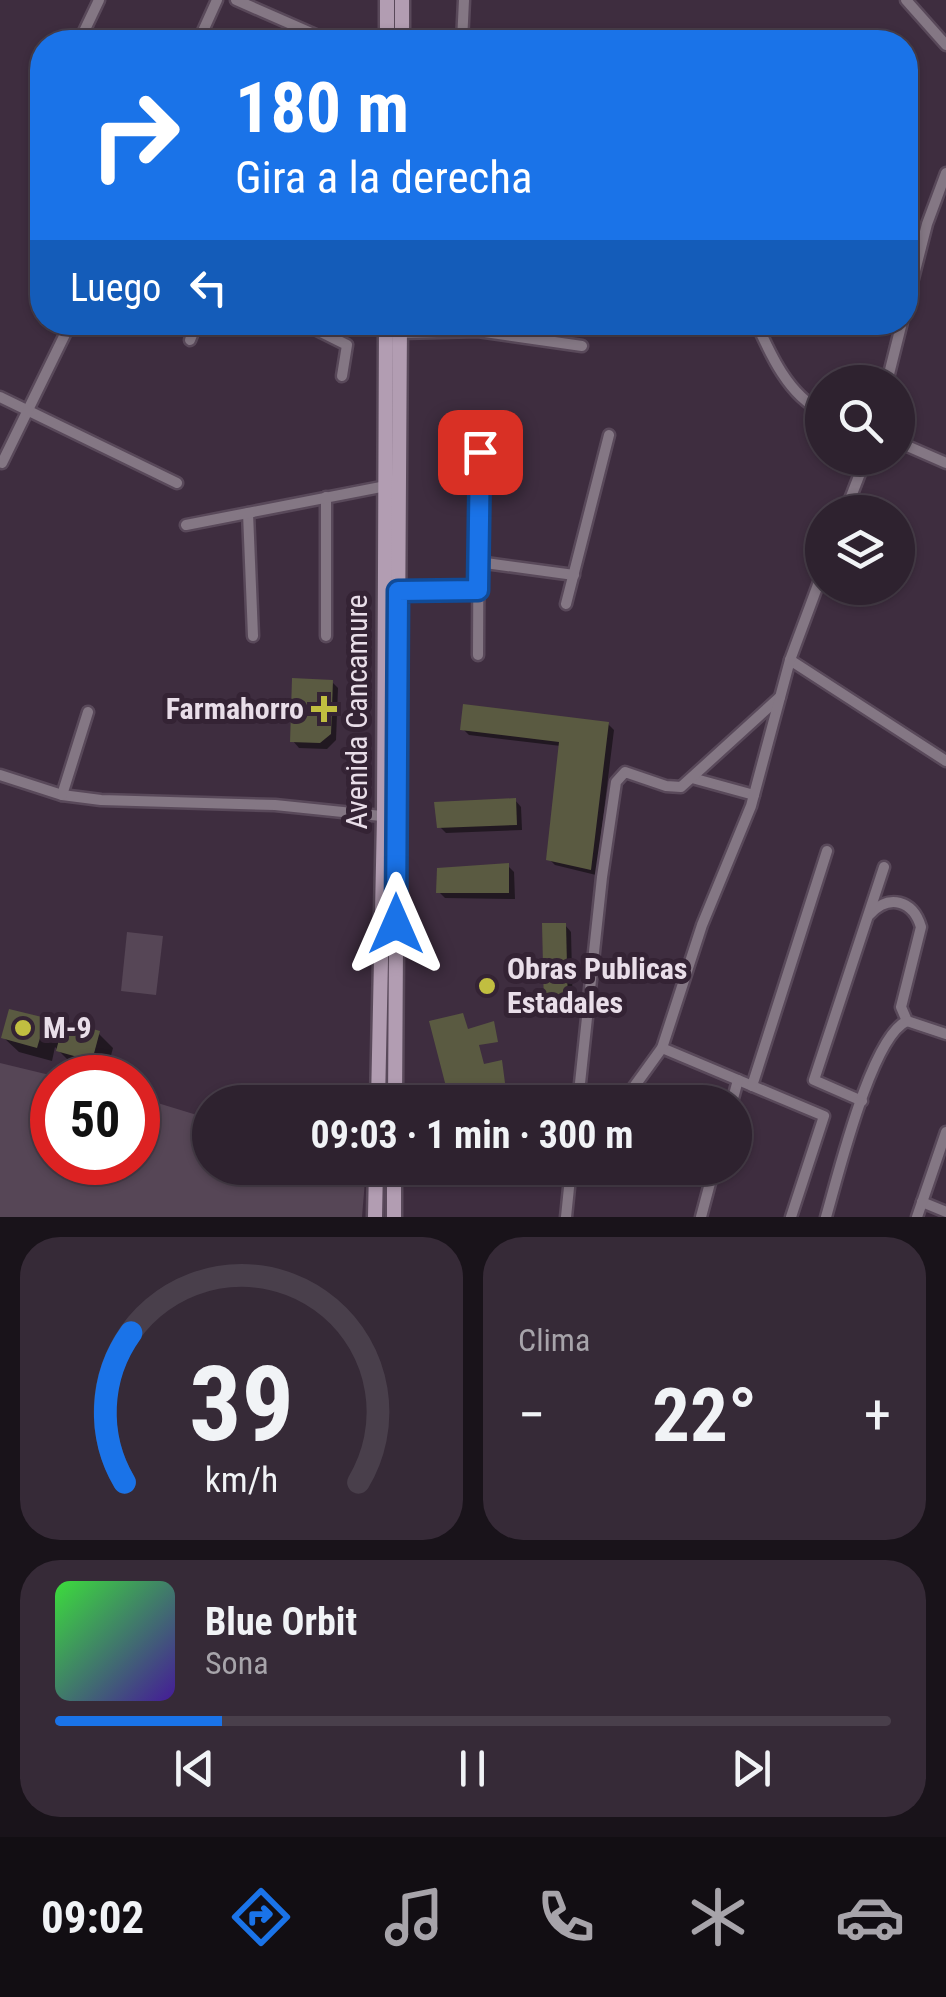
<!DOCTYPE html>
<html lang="es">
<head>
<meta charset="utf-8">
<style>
  body { margin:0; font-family:"Roboto Condensed",sans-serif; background:#362a37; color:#f1f3f6; height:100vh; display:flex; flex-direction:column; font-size:38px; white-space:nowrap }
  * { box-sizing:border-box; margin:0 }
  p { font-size:32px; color:#a7a4aa }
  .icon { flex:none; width:55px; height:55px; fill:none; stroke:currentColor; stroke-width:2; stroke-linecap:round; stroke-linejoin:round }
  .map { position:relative; height:1217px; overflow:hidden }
  .details { display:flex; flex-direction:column; gap:20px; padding:20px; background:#19131a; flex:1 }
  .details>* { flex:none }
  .guide { position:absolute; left:30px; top:30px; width:888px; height:305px; border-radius:40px; box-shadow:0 2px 8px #0004,0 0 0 2px #493f4b; background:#1a73e8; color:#fff; overflow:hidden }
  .fabs { position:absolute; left:805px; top:365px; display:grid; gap:20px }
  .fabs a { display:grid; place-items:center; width:110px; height:110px; border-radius:50%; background:#2e222f; box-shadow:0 2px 8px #0004,0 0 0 2px #493f4b; font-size:50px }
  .speed { position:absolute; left:30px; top:1055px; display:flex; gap:20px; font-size:50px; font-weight:700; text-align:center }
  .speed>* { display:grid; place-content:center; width:130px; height:130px; border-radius:50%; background:#2e222f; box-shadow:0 2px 8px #0004,0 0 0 2px #493f4b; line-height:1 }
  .speed .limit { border:15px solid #d22; background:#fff; color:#111 }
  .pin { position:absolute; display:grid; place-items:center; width:85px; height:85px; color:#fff; margin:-42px; border-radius:20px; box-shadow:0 5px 15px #0006 }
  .me { position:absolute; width:110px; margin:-55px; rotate:0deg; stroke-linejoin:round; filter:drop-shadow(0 0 8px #0008) }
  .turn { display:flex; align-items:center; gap:35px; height:210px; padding:0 40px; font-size:45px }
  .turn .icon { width:130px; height:130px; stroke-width:2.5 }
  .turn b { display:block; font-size:70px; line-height:85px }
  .then { display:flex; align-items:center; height:95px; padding:0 40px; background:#0003; gap:20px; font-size:38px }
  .big { font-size:75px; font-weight:700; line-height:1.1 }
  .details .widget { flex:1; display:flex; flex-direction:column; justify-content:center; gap:15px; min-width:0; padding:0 35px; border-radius:40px; background:#362a37 }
  .details .dial { align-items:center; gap:0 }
  .dial svg { height:260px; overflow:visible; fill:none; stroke:#493f4b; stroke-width:7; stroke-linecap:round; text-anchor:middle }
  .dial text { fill:#f1f3f6; stroke:none }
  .song { display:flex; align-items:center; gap:30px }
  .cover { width:120px; height:120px; border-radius:15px; background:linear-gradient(135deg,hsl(120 70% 55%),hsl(260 70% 35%)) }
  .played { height:10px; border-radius:5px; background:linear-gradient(90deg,#1a73e8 20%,#493f4b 20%) }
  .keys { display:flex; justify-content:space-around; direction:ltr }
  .heat { display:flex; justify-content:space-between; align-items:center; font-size:55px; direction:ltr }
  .details .tiles { flex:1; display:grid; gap:20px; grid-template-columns:1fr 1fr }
  .widget:last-child { grid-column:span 2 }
  .trip { position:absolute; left:192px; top:1085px; width:560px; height:100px; border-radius:50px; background:#2e222f; box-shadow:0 2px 8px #0004,0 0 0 2px #493f4b; font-weight:700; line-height:100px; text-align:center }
  .tab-bar { display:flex; height:160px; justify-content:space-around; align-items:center; background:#120e13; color:#a7a4aa }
  .tab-bar .icon { width:70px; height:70px }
  .tab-bar .current { color:#1a73e8 }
  .tab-bar b { font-size:45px; color:#f1f3f6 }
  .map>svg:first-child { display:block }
  .green { fill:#564656 }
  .shadow { fill:#0007 }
  .building { fill:#5a5a41 }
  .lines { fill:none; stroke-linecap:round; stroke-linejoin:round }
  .minor-casing { stroke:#59495a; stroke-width:15 }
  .secondary-casing { stroke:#59495a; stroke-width:19 }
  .minor { stroke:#847784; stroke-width:10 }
  .secondary { stroke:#b29db2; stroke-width:14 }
  .route-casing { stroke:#114b97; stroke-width:25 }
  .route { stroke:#1a73e8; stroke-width:18 }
  .poi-dot { fill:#c1be40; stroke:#342334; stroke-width:4 }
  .labels { text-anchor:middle; stroke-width:10; stroke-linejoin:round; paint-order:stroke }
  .poi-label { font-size:30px; font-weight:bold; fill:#e9dee9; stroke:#342334; text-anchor:start }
  .street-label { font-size:30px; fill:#e9dee9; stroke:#342334 }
</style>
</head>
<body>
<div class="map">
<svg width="946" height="1217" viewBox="0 0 946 1217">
  <rect width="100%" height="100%" fill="#3e2d3f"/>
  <!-- green -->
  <g class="green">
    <path d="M127 932 163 936 156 995 121 991Z"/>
    <path d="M0 1063 58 1077 52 1078V1162H138V1097L210 1119V1168H366L362 1217H0Z"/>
  </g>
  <!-- shadow -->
  <g class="shadow">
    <path d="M332 682 338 688 336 740 327 749 299 748 293 741Z"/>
    <path d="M608 724 614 730 596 875 555 865 549 859 561 746 469 735 463 729Z"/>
    <path d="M515 800 521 807 522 830 446 833 440 827Z"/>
    <path d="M508 866 514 872 515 899 445 898 439 892Z"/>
    <path d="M565 925 571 932 573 1014 553 1012 546 1006Z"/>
    <path d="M44 1021 62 1038 98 1033 113 1048 106 1074 73 1065 55 1047 52 1061 19 1052 4 1038Z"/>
  </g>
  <!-- building -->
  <g class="building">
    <path d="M292 678 333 680 331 734 320 743 290 742Z"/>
    <path d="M463 704 609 722 591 870 546 860 559 742 460 730Z"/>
    <path d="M516 798 517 825 437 828 434 802Z"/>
    <path d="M509 863V893H436L437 868Z"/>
    <path d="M542 923H566L568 1009 544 1007Z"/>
    <path d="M9 1009 46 1018 37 1048 1 1038Z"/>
    <path d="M463 1013 468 1029 494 1021 498 1042 479 1045 484 1064 502 1060 505 1083 483 1086 485 1099 450 1102 429 1021Z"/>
    <path d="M64 1021 100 1031 92 1061 56 1051Z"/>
  </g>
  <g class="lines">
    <!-- minor casing -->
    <g class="minor-casing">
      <g id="minor">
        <path d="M236 0 332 42"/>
        <path d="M906 0 946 45"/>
        <path d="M79 42 99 0"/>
        <path d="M198 42 217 0"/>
        <path d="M462 42 464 0"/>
        <path d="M905 310 927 224 946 173"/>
        <path d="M301 322 347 345 342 376"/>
        <path d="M756 322C770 354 789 396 822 411"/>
        <path d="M400 333 478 331 582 346"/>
        <path d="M190 340 197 322"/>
        <path d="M887 382 902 322"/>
        <path d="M0 397 177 483"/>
        <path d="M898 442 946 463"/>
        <path d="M2 463 71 322"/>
        <path d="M326 497V636"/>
        <path d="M845 512 866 458"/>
        <path d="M248 513 253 636"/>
        <path d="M186 525 386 486"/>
        <path d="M478 562 574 575"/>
        <path d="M399 591 478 590"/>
        <path d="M566 604 609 435"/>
        <path d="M478 655 479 452"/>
        <path d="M790 660 946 761"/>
        <path d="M0 775 62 795 101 800 275 805 391 817"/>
        <path d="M692 778 754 795"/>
        <path d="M62 795 88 712"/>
        <path d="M870 914C889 894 913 900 921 927L901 1007 907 1021 946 1034"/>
        <path d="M662 1048 824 1116 791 1217"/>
        <path d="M752 1086 827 851"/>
        <path d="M862 1101 814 1080 884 867"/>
        <path d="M578 1102 602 877 616 782 625 772 666 786 681 787 780 697"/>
        <path d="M623 1102 662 1048 702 925 751 806 790 660 822 574"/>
        <path d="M732 1102 738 1080"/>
        <path d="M922 1202 946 1212"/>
        <path d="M566 1217 571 1168"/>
        <path d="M701 1217 714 1168"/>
        <path d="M826 1217C838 1176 871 1037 907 1021"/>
        <path d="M917 1217 946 1132"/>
      </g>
    </g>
    <!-- secondary casing -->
    <g class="secondary-casing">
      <g id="secondary">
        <path d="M387 42V0"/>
        <path d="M402 42V0"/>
        <path d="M378 1102 384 817 386 322"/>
        <path d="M395 1102 400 322"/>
        <path d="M375 1217 376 1168"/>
        <path d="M394 1217V1168"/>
      </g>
    </g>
    <!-- minor -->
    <use href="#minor" class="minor"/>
    <!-- secondary -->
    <use href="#secondary" class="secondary"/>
  </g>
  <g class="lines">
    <!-- route casing -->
    <g class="route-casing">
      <path id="route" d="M396 924 398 591 478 590 480 452"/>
    </g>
    <!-- route -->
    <use href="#route" class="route"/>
  </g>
  <!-- markers -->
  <g class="poi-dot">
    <path d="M319 694h10v10h10v10h-10v10h-10v-10h-10v-10h10z"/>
    <circle cx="487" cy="986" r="10"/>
    <circle cx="23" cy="1028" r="10"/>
  </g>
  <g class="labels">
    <!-- poi labels -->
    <g class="poi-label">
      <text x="304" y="719" text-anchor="end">Farmahorro</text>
      <text x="507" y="979">Obras Publicas<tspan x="507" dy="34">Estadales</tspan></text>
      <text x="43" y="1038">M-9</text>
    </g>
    <!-- street labels -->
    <g class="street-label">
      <text transform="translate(357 712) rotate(-90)" y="10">Avenida Cancamure</text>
    </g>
  </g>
</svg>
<div class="fabs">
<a><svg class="icon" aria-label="search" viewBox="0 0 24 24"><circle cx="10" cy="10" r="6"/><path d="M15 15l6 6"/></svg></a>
<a><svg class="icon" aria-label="layers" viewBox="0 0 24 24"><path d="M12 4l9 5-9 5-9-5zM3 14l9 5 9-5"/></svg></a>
</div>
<div class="speed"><div class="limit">50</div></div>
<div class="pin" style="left:480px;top:452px;background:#d93025"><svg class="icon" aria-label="arrive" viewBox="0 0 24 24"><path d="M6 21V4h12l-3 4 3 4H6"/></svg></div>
<svg class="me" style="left:396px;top:924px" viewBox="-20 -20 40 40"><path d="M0-17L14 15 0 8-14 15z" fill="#1a73e8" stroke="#fff" stroke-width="4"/></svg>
<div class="trip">09:03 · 1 min · 300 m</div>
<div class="guide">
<div class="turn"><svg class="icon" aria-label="right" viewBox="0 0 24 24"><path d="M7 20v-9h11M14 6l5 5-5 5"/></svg><div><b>180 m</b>Gira a la derecha</div></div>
<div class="then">Luego<svg class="icon" aria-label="left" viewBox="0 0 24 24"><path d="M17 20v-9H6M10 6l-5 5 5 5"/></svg></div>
</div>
</div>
<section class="details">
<div class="tiles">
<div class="widget dial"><svg viewBox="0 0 100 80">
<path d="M14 69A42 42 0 1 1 86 69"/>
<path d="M14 69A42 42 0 0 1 16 23" stroke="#1a73e8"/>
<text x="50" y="56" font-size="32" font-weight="700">39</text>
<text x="50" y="72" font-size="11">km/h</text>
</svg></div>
<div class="widget"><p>Clima</p>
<div class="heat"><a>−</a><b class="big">22°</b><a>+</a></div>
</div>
<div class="widget">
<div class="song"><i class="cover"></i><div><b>Blue Orbit</b><p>Sona</p></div></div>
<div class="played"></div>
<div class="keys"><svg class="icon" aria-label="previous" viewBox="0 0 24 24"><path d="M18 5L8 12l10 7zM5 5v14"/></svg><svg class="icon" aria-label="pause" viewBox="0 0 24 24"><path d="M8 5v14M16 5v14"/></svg><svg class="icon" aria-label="next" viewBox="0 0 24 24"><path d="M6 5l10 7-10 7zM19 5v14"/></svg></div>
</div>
</div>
</section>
<nav class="tab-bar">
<b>09:02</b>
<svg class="icon current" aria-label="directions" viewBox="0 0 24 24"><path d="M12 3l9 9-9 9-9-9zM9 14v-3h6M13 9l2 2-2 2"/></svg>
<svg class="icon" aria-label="music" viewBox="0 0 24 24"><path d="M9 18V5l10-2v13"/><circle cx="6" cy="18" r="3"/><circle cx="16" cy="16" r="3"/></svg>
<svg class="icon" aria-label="phone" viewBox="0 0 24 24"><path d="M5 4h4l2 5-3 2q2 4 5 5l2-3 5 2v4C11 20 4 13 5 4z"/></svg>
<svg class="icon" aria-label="climate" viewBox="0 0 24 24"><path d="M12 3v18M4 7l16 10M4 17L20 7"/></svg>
<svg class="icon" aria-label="car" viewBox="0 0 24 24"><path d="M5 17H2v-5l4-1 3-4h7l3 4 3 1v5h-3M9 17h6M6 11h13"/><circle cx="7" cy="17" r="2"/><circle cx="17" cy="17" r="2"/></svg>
</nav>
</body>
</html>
